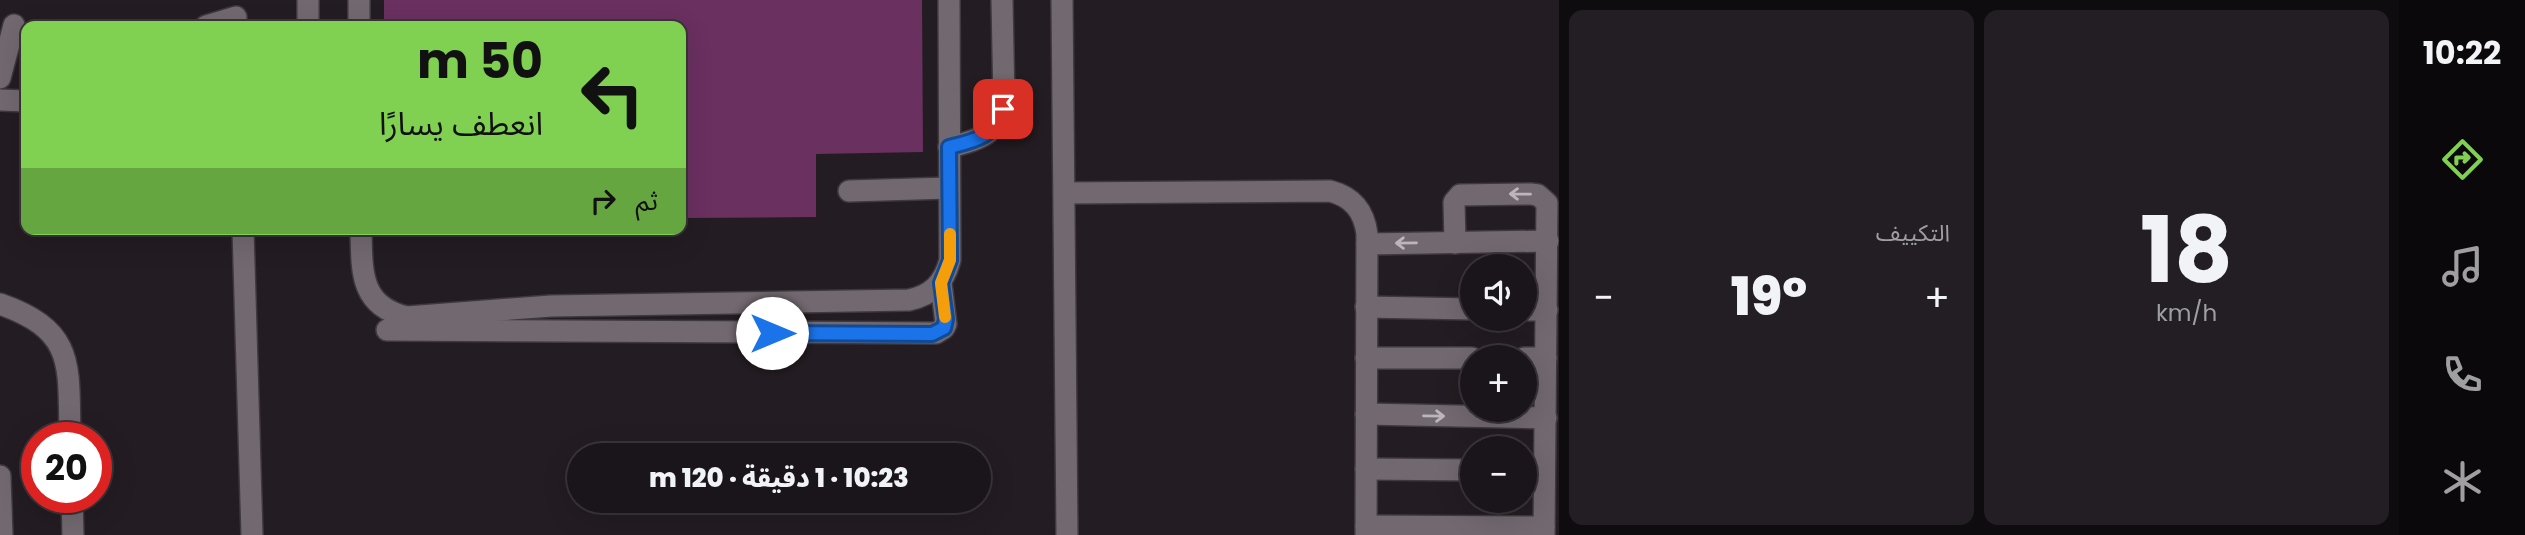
<!DOCTYPE html>
<html lang="ar">
<head>
<meta charset="utf-8">
<style>
  body { margin:0; font-family:Poppins,"Noto Sans Arabic",sans-serif; background:#231e23; color:#f1f3f6; direction:rtl; height:100vh; display:flex; flex-direction:column; font-size:26px; white-space:nowrap }
  * { box-sizing:border-box; margin:0 }
  p { font-size:23px; color:#9f9fa2 }
  .icon { flex:none; width:38px; height:38px; fill:none; stroke:currentColor; stroke-width:2; stroke-linecap:round; stroke-linejoin:round }
  .map { position:relative; flex:1; overflow:hidden; direction:ltr }
  .drawer { display:flex; flex-direction:column; gap:10px; padding:10px; background:#0e0c0e; width:840px }
  .drawer>* { flex:none }
  .top-card { position:absolute; left:21px; top:21px; width:665px; height:214px; border-radius:14px; box-shadow:0 7px 28px #0002,0 0 0 2px #383439; direction:rtl; background:#80d051; color:#111; overflow:hidden }
  .controls { position:absolute; left:1460px; top:254px; display:grid; gap:14px }
  .controls a { display:grid; place-items:center; width:77px; height:77px; border-radius:50%; background:#1a151a; box-shadow:0 7px 28px #0002,0 0 0 2px #383439; font-size:35px }
  .speed { position:absolute; left:21px; top:422px; display:flex; gap:14px; font-size:35px; font-weight:700; text-align:center }
  .speed>* { display:grid; place-content:center; width:91px; height:91px; border-radius:50%; background:#1a151a; box-shadow:0 7px 28px #0002,0 0 0 2px #383439; line-height:1 }
  .speed .limit { border:10px solid #d22; background:#fff; color:#111 }
  .pin { position:absolute; display:grid; place-items:center; width:60px; height:60px; color:#fff; margin:-30px; border-radius:14px; box-shadow:0 4px 10px #0006 }
  .me { position:absolute; width:77px; margin:-38px; rotate:90deg; stroke-linejoin:round; filter:drop-shadow(0 0 5px #0008) }
  .turn { display:flex; align-items:center; gap:24px; height:147px; padding:0 28px; font-size:32px }
  .turn .icon { width:91px; height:91px; stroke-width:2.5 }
  .turn b { display:block; font-size:49px; line-height:60px }
  .then { display:flex; align-items:center; height:66px; padding:0 28px; background:#0003; gap:14px; font-size:26px }
  .big { font-size:52px; font-weight:800; line-height:1.1 }
  .drawer .card { flex:1; display:flex; flex-direction:column; justify-content:center; gap:10px; min-width:0; padding:0 24px; border-radius:14px; background:#231e23 }
  .drawer .dial { align-items:center; gap:0 }
  .dial b { font-size:91px; line-height:1 }
  .heat { display:flex; justify-content:space-between; align-items:center; font-size:38px; direction:ltr }
  .drawer .tiles { flex:1; display:grid; gap:10px; grid-template-columns:repeat(2,1fr) }
  .trip { position:absolute; left:567px; top:443px; width:424px; height:70px; border-radius:35px; background:#1a151a; box-shadow:0 7px 28px #0002,0 0 0 2px #383439; font-weight:800; line-height:70px; text-align:center; direction:rtl }
  main { display:flex; flex:1; min-height:0 }
  .dock { display:flex; flex-direction:column; width:126px; justify-content:space-around; align-items:center; background:#0a080a; color:#9f9fa2 }
  .dock .icon { width:49px; height:49px }
  .dock .current { color:#80d051 }
  .dock b { font-size:32px; color:#f1f3f6 }
  .map>svg:first-child { display:block }
  .building { fill:#6a3060 }
  .lines { fill:none; stroke-linecap:round; stroke-linejoin:round }
  .minor-casing { stroke:#3e393d; stroke-width:24 }
  .minor { stroke:#726970; stroke-width:21 }
  .oneway { stroke:#bcb6bb }
  .route-casing { stroke:#114b97; stroke-width:18 }
  .route { stroke:#1a73e8; stroke-width:12 }
  .slow { stroke:#f59e0b; stroke-width:12 }
</style>
</head>
<body>
<main>
<nav class="dock">
<b>10:22</b>
<svg class="icon current" aria-label="directions" viewBox="0 0 24 24"><path d="M12 3l9 9-9 9-9-9zM9 14v-3h6M13 9l2 2-2 2"/></svg>
<svg class="icon" aria-label="music" viewBox="0 0 24 24"><path d="M9 18V5l10-2v13"/><circle cx="6" cy="18" r="3"/><circle cx="16" cy="16" r="3"/></svg>
<svg class="icon" aria-label="phone" viewBox="0 0 24 24"><path d="M5 4h4l2 5-3 2q2 4 5 5l2-3 5 2v4C11 20 4 13 5 4z"/></svg>
<svg class="icon" aria-label="climate" viewBox="0 0 24 24"><path d="M12 3v18M4 7l16 10M4 17L20 7"/></svg>
</nav>
<section class="drawer">
<div class="tiles">
<div class="card dial"><b>18</b><p>km/h</p></div>
<div class="card"><p>التكييف</p>
<div class="heat"><a>−</a><b class="big">19°</b><a>+</a></div>
</div>
</div>
</section>
<div class="map">
<svg width="1559" height="535" viewBox="0 0 1559 535">
  <rect width="100%" height="100%" fill="#231c22"/>
  <!-- building -->
  <path class="building" d="M384 0H922L923 152 816 154V217L681 218V26H384Z"/>
  <g class="lines">
    <!-- minor casing -->
    <g class="minor-casing">
      <g id="minor">
        <path d="M308 0V26"/>
        <path d="M359 0V26"/>
        <path d="M1062 0 1067 535"/>
        <path d="M206 26 236 17"/>
        <path d="M0 78 14 25"/>
        <path d="M0 100 26 101"/>
        <path d="M949 147C977 141 1001 134 1004 101L1002 0"/>
        <path d="M849 191 949 188"/>
        <path d="M1065 193 1330 191C1353 197 1364 211 1367 234L1366 535"/>
        <path d="M243 229 252 535"/>
        <path d="M361 229C362 270 359 306 407 317L551 306 909 300C932 295 944 283 950 260L949 0"/>
        <path d="M1455 243 1454 202 1460 195 1531 194 1538 195 1547 203 1544 535"/>
        <path d="M1367 244 1548 241"/>
        <path d="M0 304C77 331 68 366 70 438"/>
        <path d="M1366 307 1472 309"/>
        <path d="M1524 310H1547"/>
        <path d="M387 330 936 333 944 328 946 324 941 283"/>
        <path d="M1366 358H1472"/>
        <path d="M1524 358H1546"/>
        <path d="M1366 414 1546 418"/>
        <path d="M1366 469 1472 470"/>
        <path d="M0 476 2 535"/>
        <path d="M72 497 73 535"/>
        <path d="M1366 526 1544 527"/>
      </g>
    </g>
    <!-- minor -->
    <use href="#minor" class="minor"/>
  </g>
  <!-- one-way arrows -->
  <defs><path id="oneway-shaft" d="M-6 0H5M1.5-3L5.5 0L1.5 3" fill="none" stroke-width="1.6" stroke-linecap="round" stroke-linejoin="round" transform="scale(1.75)"/></defs>
  <g class="oneway">
    <use href="#oneway-shaft" transform="translate(1520 194) rotate(-179)"/>
    <use href="#oneway-shaft" transform="translate(1406 243) rotate(179)"/>
    <use href="#oneway-shaft" transform="translate(1434 416) rotate(1)"/>
  </g>
  <g class="lines">
    <!-- route casing -->
    <g class="route-casing">
      <path id="route" d="M772 333 932 334 944 328 946 319 941 283 950 260 949 147C974 141 995 137 1003 109"/>
    </g>
    <!-- route -->
    <use href="#route" class="route"/>
    <!-- slow -->
    <path class="slow" d="M945 317 941 283 950 260V234"/>
  </g>
</svg>
<div class="controls">
<a><svg class="icon" aria-label="sound" viewBox="0 0 24 24"><path d="M4 9h4l5-4v14l-5-4H4zM17 9q2 3 0 6"/></svg></a>
<a>+</a>
<a>−</a>
</div>
<div class="speed"><div class="limit">20</div></div>
<div class="pin" style="left:1003px;top:109px;background:#d93025"><svg class="icon" aria-label="arrive" viewBox="0 0 24 24"><path d="M6 21V4h12l-3 4 3 4H6"/></svg></div>
<svg class="me" style="left:772px;top:333px" viewBox="-20 -20 40 40"><circle r="19" fill="#fff"/><path d="M0-13L10 11 0 6-10 11z" fill="#1a73e8"/></svg>
<div class="trip">10:23 · 1 دقيقة · 120 m</div>
<div class="top-card">
<div class="turn"><svg class="icon" aria-label="left" viewBox="0 0 24 24"><path d="M17 20v-9H6M10 6l-5 5 5 5"/></svg><div><b>50 m</b>انعطف يسارًا</div></div>
<div class="then">ثم<svg class="icon" aria-label="right" viewBox="0 0 24 24"><path d="M7 20v-9h11M14 6l5 5-5 5"/></svg></div>
</div>
</div>
</main>
</body>
</html>
